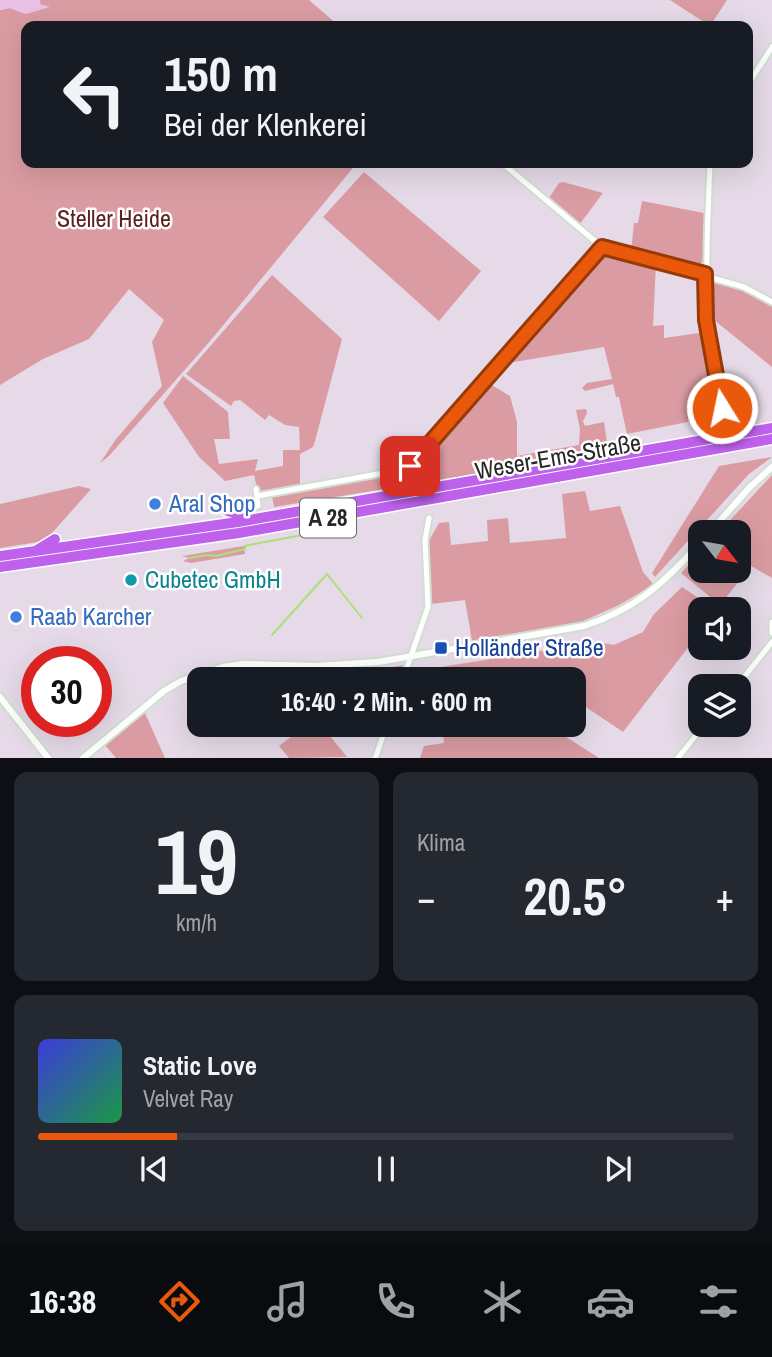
<!DOCTYPE html>
<html lang="de">
<head>
<meta charset="utf-8">
<style>
  body { margin:0; font-family:"Archivo Narrow",sans-serif; background:#242831; color:#f1f3f6; height:100vh; display:flex; flex-direction:column; font-size:26px; white-space:nowrap }
  * { box-sizing:border-box; margin:0 }
  p { font-size:23px; color:#9ea1a6 }
  .icon { flex:none; width:38px; height:38px; fill:none; stroke:currentColor; stroke-width:2; stroke-linecap:round; stroke-linejoin:round }
  .map { position:relative; height:758px; overflow:hidden }
  .details { display:flex; flex-direction:column; gap:14px; padding:14px; background:#0d0f14; flex:1 }
  .details>* { flex:none }
  .guide { position:absolute; left:21px; top:21px; width:732px; height:147px; border-radius:14px; box-shadow:0 7px 28px #0002; background:#171b24; color:#f1f3f6; overflow:hidden }
  .needle { width:46px; rotate:121deg }
  .buttons { position:absolute; left:688px; top:520px; display:grid; gap:14px }
  .buttons a { display:grid; place-items:center; width:63px; height:63px; border-radius:14px; background:#171b24; box-shadow:0 7px 28px #0002; font-size:35px }
  .speed { position:absolute; left:21px; top:646px; display:flex; gap:14px; font-size:35px; font-weight:700; text-align:center }
  .speed>* { display:grid; place-content:center; width:91px; height:91px; border-radius:50%; background:#171b24; box-shadow:0 7px 28px #0002; line-height:1 }
  .speed .limit { border:10px solid #d22; background:#fff; color:#111 }
  .pin { position:absolute; display:grid; place-items:center; width:60px; height:60px; color:#fff; margin:-30px; border-radius:14px; box-shadow:0 4px 10px #0006 }
  .me { position:absolute; width:77px; margin:-38px; rotate:350deg; stroke-linejoin:round; filter:drop-shadow(0 0 5px #0008) }
  .turn { display:flex; align-items:center; gap:24px; height:147px; padding:0 28px; font-size:32px }
  .turn .icon { width:91px; height:91px; stroke-width:2.5 }
  .turn b { display:block; font-size:49px; line-height:60px }
  .big { font-size:52px; font-weight:800; line-height:1.1 }
  .details .widget { flex:1; display:flex; flex-direction:column; justify-content:center; gap:10px; min-width:0; padding:0 24px; border-radius:14px; background:#242831 }
  .details .dial { align-items:center; gap:0 }
  .dial b { font-size:91px; line-height:1 }
  .song { display:flex; align-items:center; gap:21px }
  .cover { width:84px; height:84px; border-radius:10px; background:linear-gradient(135deg,hsl(240 70% 55%),hsl(140 70% 35%)) }
  .played { height:7px; border-radius:4px; background:linear-gradient(90deg,#ea580c 20%,#363941 20%) }
  .keys { display:flex; justify-content:space-around; direction:ltr }
  .heat { display:flex; justify-content:space-between; align-items:center; font-size:38px; direction:ltr }
  .details .tiles { flex:1; display:grid; gap:14px; grid-template-columns:1fr 1fr }
  .widget:last-child { grid-column:span 2 }
  .trip { position:absolute; left:187px; top:667px; width:399px; height:70px; border-radius:14px; background:#171b24; box-shadow:0 7px 28px #0002; font-weight:800; line-height:70px; text-align:center }
  .dock { display:flex; height:112px; justify-content:space-around; align-items:center; background:#090b0e; color:#9ea1a6 }
  .dock .icon { width:49px; height:49px }
  .dock .selected { color:#ea580c }
  .dock b { font-size:32px; color:#f1f3f6 }
  .map>svg:first-child { display:block }
  .green { fill:#da9ca2 }
  .sand { fill:#ebc0e7 }
  .lines { fill:none; stroke-linecap:round; stroke-linejoin:round }
  .stream { stroke:#abe077; stroke-width:2 }
  .minor-casing { stroke:#d0dfd0; stroke-width:9 }
  .tertiary-casing { stroke:#d0dfd0; stroke-width:10 }
  .motorway-casing { stroke:#fff; stroke-width:13 }
  .minor { stroke:#fff; stroke-width:5 }
  .tertiary { stroke:#fff; stroke-width:6 }
  .motorway { stroke:#be61ec; stroke-width:10 }
  .route-casing { stroke:#983908; stroke-width:18 }
  .route { stroke:#ea580c; stroke-width:12 }
  .shop-dot { fill:#3f7fe0; stroke:#fff; stroke-width:2.5 }
  .culture-dot { fill:#0f9aa8; stroke:#fff; stroke-width:2.5 }
  .transit-dot { fill:#1a4fb4; stroke:#fff; stroke-width:2.5 }
  .labels { text-anchor:middle; stroke-width:5; stroke-linejoin:round; paint-order:stroke }
  .shield { fill:#fff; stroke:#686868; stroke-width:2 }
  .shield-label { font-size:23px; font-weight:bold; fill:#272727 }
  .park-label { font-size:24px; fill:#5b2220; stroke:#fff }
  .street-label { font-size:24px; fill:#272727; stroke:#fff }
  .shop-label { font-size:24px; fill:#366cbe; stroke:#fff; text-anchor:start }
  .culture-label { font-size:24px; fill:#0d838f; stroke:#fff; text-anchor:start }
  .transit-label { font-size:24px; fill:#164399; stroke:#fff; text-anchor:start }
</style>
</head>
<body>
<div class="map">
<svg width="772" height="759" viewBox="0 0 772 759">
  <rect width="100%" height="100%" fill="#e6dae8"/>
  <!-- green -->
  <g class="green">
    <path d="M39 0H309L339 26H26V163H357L211 340 109 456 100 463 116 439 162 386 152 342 164 320 129 289 89 339 43 359 0 385V10L10 8 26 14 48 6 41 5Z"/>
    <path d="M670 0H727L710 26Z"/>
    <path d="M364 172 481 271 439 321 323 217Z"/>
    <path d="M563 182 603 193 579 225 549 198 559 183Z"/>
    <path d="M642 201 704 213 703 261 699 266 680 265 631 252 634 223H638Z"/>
    <path d="M605 250 656 263 653 326 664 325V338L706 332 718 404 715 411 708 418 627 434 619 397H616L613 384 585 391 582 388 587 383 612 379 604 347 508 363Z"/>
    <path d="M272 275 342 339 315 441 313 447 300 454V485L258 493 254 475 225 481 199 457 163 403 183 376 228 412 230 439H214L219 464 258 459 255 471 283 466V450H300L299 427 285 425 269 415 265 420 240 400 234 401 231 406 186 374Z"/>
    <path d="M715 282 740 287 772 305V367L708 315 710 285Z"/>
    <path d="M490 384 510 396 517 422V456L579 445 580 429 576 410 586 409 587 413 583 421 585 426 604 422 608 450 464 476 274 507 272 496 402 473 432 459 426 457Z"/>
    <path d="M772 457 749 474 655 577 652 573 719 466Z"/>
    <path d="M772 475V578L751 566 720 605 681 573 700 552V570H738V532H719Z"/>
    <path d="M79 486 91 489 45 541 0 548V504Z"/>
    <path d="M585 491 590 511 620 506 643 572 654 585 617 606 581 622 472 641 465 600 431 604 427 544 439 523 449 522 451 545 488 541 487 520 508 518 510 543 566 538 562 494Z"/>
    <path d="M244 546 245 554 191 563 183 561 189 558 182 556Z"/>
    <path d="M682 587 715 609H700V632L623 732 574 699V679H408L410 672 597 642 614 645 643 632 654 614Z"/>
    <path d="M404 665 399 679H286L279 670 353 673Z"/>
    <path d="M145 713 165 758H116L105 745Z"/>
    <path d="M442 724 554 725 552 728 599 758H420L424 746 444 743Z"/>
    <path d="M306 725H321L347 757 289 758 279 746Z"/>
  </g>
  <!-- sand -->
  <path class="sand" d="M0 0H39L41 5 50 7 26 14 10 8 0 10Z"/>
  <g class="lines">
    <!-- stream -->
    <g class="stream">
      <path d="M189 558 207 555 216 556 245 549V546L254 544 351 526"/>
      <path d="M272 635 327 574 362 618"/>
    </g>
    <!-- minor casing -->
    <g class="minor-casing">
      <g id="minor">
        <path d="M747 86 772 47"/>
        <path d="M502 163 602 247 744 287 772 302"/>
        <path d="M710 163C707 248 700 328 723 412L728 414 741 411"/>
        <path d="M256 489 258 506"/>
        <path d="M257 496 400 470 410 466 602 247"/>
        <path d="M772 622V633"/>
        <path d="M403 679 428 607 425 540 429 518"/>
        <path d="M737 686 772 642"/>
        <path d="M375 759 387 724"/>
        <path d="M677 759 705 724"/>
      </g>
    </g>
    <!-- tertiary casing -->
    <g class="tertiary-casing">
      <g id="tertiary">
        <path d="M710 532 749 488 772 467"/>
        <path d="M0 697 49 759"/>
        <path d="M82 759 164 691 181 681 223 667 244 664 316 666 378 662 584 626C636 609 664 583 700 543"/>
      </g>
    </g>
    <!-- motorway casing -->
    <g class="motorway-casing">
      <g id="motorway">
        <path d="M225 510 248 518"/>
        <path d="M37 550 55 539"/>
        <path d="M0 556 238 522 772 428"/>
        <path d="M0 567 239 533 772 439"/>
      </g>
    </g>
    <!-- minor -->
    <use href="#minor" class="minor"/>
    <!-- tertiary -->
    <use href="#tertiary" class="tertiary"/>
    <!-- motorway -->
    <use href="#motorway" class="motorway"/>
  </g>
  <g class="lines">
    <!-- route casing -->
    <g class="route-casing">
      <path id="route" d="M410 466 602 247 705 274 706 320 722 408"/>
    </g>
    <!-- route -->
    <use href="#route" class="route"/>
  </g>
  <!-- markers -->
  <g class="shop-dot">
    <circle cx="155" cy="504" r="7"/>
    <circle cx="16" cy="617" r="7"/>
  </g>
  <circle class="culture-dot" cx="131" cy="580" r="7"/>
  <rect class="transit-dot" x="434" y="641" width="14" height="14" rx="3.5"/>
  <g class="labels">
    <!-- shield labels -->
    <rect class="shield" x="300" y="498.5" width="56" height="39" rx="5"/>
    <g class="shield-label">
      <text x="328" y="526">A 28</text>
    </g>
    <!-- park labels -->
    <g class="park-label">
      <text x="114" y="227">Steller Heide</text>
    </g>
    <!-- street labels -->
    <g class="street-label">
      <text transform="translate(558 457) rotate(-10)" y="8">Weser-Ems-Straße</text>
    </g>
    <!-- shop labels -->
    <g class="shop-label">
      <text x="169" y="512">Aral Shop</text>
      <text x="30" y="625">Raab Karcher</text>
    </g>
    <!-- culture labels -->
    <g class="culture-label">
      <text x="145" y="588">Cubetec GmbH</text>
    </g>
    <!-- transit labels -->
    <g class="transit-label">
      <text x="455" y="656">Holländer Straße</text>
    </g>
  </g>
</svg>
<div class="buttons">
<a><svg class="needle" viewBox="-14 -14 28 28"><path d="M0-13l5 13h-10z" fill="#e53935"/><path d="M0 13l5-13h-10z" fill="#9ea1a6"/></svg></a>
<a><svg class="icon" aria-label="sound" viewBox="0 0 24 24"><path d="M4 9h4l5-4v14l-5-4H4zM17 9q2 3 0 6"/></svg></a>
<a><svg class="icon" aria-label="layers" viewBox="0 0 24 24"><path d="M12 4l9 5-9 5-9-5zM3 14l9 5 9-5"/></svg></a>
</div>
<div class="speed"><div class="limit">30</div></div>
<div class="pin" style="left:410px;top:466px;background:#d93025"><svg class="icon" aria-label="arrive" viewBox="0 0 24 24"><path d="M6 21V4h12l-3 4 3 4H6"/></svg></div>
<svg class="me" style="left:722px;top:408px" viewBox="-20 -20 40 40"><circle r="17" fill="#ea580c" stroke="#fff" stroke-width="3"/><path d="M0-11L8 9 0 5-8 9z" fill="#fff"/></svg>
<div class="trip">16:40 · 2 Min. · 600 m</div>
<div class="guide">
<div class="turn"><svg class="icon" aria-label="left" viewBox="0 0 24 24"><path d="M17 20v-9H6M10 6l-5 5 5 5"/></svg><div><b>150 m</b>Bei der Klenkerei</div></div>
</div>
</div>
<section class="details">
<div class="tiles">
<div class="widget dial"><b>19</b><p>km/h</p></div>
<div class="widget"><p>Klima</p>
<div class="heat"><a>−</a><b class="big">20.5°</b><a>+</a></div>
</div>
<div class="widget">
<div class="song"><i class="cover"></i><div><b>Static Love</b><p>Velvet Ray</p></div></div>
<div class="played"></div>
<div class="keys"><svg class="icon" aria-label="previous" viewBox="0 0 24 24"><path d="M18 5L8 12l10 7zM5 5v14"/></svg><svg class="icon" aria-label="pause" viewBox="0 0 24 24"><path d="M8 5v14M16 5v14"/></svg><svg class="icon" aria-label="next" viewBox="0 0 24 24"><path d="M6 5l10 7-10 7zM19 5v14"/></svg></div>
</div>
</div>
</section>
<nav class="dock">
<b>16:38</b>
<svg class="icon selected" aria-label="directions" viewBox="0 0 24 24"><path d="M12 3l9 9-9 9-9-9zM9 14v-3h6M13 9l2 2-2 2"/></svg>
<svg class="icon" aria-label="music" viewBox="0 0 24 24"><path d="M9 18V5l10-2v13"/><circle cx="6" cy="18" r="3"/><circle cx="16" cy="16" r="3"/></svg>
<svg class="icon" aria-label="phone" viewBox="0 0 24 24"><path d="M5 4h4l2 5-3 2q2 4 5 5l2-3 5 2v4C11 20 4 13 5 4z"/></svg>
<svg class="icon" aria-label="climate" viewBox="0 0 24 24"><path d="M12 3v18M4 7l16 10M4 17L20 7"/></svg>
<svg class="icon" aria-label="car" viewBox="0 0 24 24"><path d="M5 17H2v-5l4-1 3-4h7l3 4 3 1v5h-3M9 17h6M6 11h13"/><circle cx="7" cy="17" r="2"/><circle cx="17" cy="17" r="2"/></svg>
<svg class="icon" aria-label="filters" viewBox="0 0 24 24"><path d="M4 7h16M4 17h16"/><circle cx="9" cy="7" r="2"/><circle cx="15" cy="17" r="2"/></svg>
</nav>
</body>
</html>
